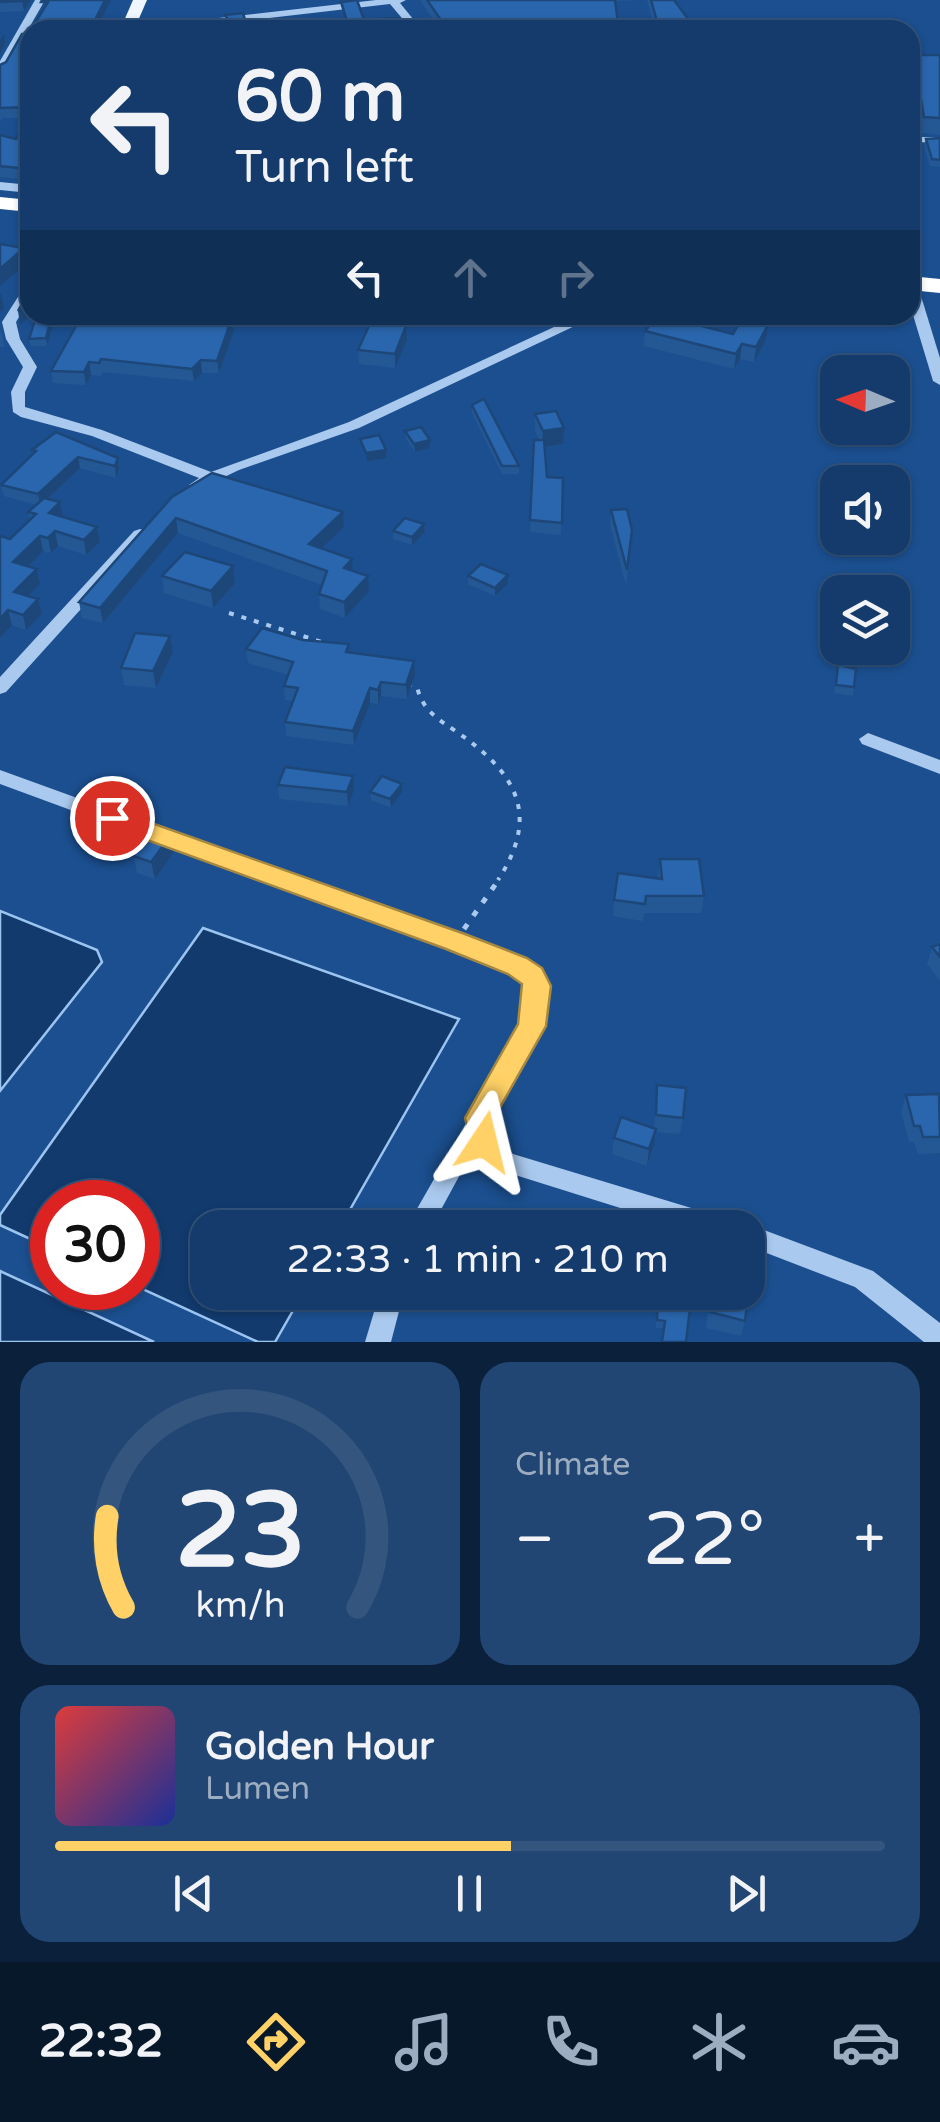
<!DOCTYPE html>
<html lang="en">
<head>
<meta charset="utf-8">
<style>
  body { margin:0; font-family:"Varela Round",sans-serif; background:#214673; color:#f1f3f6; height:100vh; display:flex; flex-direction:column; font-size:38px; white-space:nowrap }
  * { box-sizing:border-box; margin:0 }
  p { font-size:32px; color:#9dadc1 }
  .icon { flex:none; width:55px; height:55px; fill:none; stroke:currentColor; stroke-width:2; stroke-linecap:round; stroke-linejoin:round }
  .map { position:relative; height:1342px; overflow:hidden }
  .details { display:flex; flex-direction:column; gap:20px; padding:20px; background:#0b203b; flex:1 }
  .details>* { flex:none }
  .guide { position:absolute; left:20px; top:20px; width:900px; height:305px; border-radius:30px; box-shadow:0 2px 8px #0004,0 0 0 2px #33557e; background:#143b6b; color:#f1f3f6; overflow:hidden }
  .needle { width:65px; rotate:272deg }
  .fabs { position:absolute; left:820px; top:355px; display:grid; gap:20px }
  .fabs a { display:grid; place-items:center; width:90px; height:90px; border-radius:20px; background:#143b6b; box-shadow:0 2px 8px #0004,0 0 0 2px #33557e; font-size:50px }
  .speed { position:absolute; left:30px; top:1180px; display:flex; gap:20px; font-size:50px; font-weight:700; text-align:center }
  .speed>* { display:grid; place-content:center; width:130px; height:130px; border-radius:50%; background:#143b6b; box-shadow:0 2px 8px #0004,0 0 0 2px #33557e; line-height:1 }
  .speed .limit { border:15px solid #d22; background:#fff; color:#111 }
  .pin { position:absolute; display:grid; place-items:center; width:85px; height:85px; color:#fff; margin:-42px; border:5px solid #fff; border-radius:50%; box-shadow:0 2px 10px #0007 }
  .me { position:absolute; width:110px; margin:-55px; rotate:10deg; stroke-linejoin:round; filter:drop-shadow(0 0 8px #0008) }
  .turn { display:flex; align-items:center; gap:35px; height:210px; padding:0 50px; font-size:45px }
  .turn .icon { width:130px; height:130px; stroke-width:2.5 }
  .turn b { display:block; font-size:70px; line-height:85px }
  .lanes { display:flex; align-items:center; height:95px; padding:0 50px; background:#0003; justify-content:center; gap:50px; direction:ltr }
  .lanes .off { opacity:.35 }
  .big { font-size:75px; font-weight:600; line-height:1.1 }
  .details .widget { flex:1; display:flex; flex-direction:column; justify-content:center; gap:15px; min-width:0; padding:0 35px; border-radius:30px; background:#214673 }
  .details .dial { align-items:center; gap:0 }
  .dial svg { height:260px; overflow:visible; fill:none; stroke:#33557e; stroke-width:7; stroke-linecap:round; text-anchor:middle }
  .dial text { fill:#f1f3f6; stroke:none }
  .song { display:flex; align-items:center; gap:30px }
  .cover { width:120px; height:120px; border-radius:15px; background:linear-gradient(135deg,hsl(0 70% 55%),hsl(230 70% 35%)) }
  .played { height:10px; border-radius:5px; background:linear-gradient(90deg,#ffd166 55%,#33557e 55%) }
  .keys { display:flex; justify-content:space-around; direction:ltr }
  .heat { display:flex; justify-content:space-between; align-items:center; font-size:55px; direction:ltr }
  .details .tiles { flex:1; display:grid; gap:20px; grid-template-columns:1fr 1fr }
  .widget:last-child { grid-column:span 2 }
  .trip { position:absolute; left:190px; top:1210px; width:575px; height:100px; border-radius:30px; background:#143b6b; box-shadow:0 2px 8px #0004,0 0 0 2px #33557e; font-weight:600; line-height:100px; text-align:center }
  .tab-bar { display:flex; height:160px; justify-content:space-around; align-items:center; background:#08182b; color:#9dadc1 }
  .tab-bar .icon { width:70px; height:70px }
  .tab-bar .active { color:#ffd166 }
  .tab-bar b { font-size:45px; color:#f1f3f6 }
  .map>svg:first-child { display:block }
  .water { fill:#123a6d; stroke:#9cc4f0; stroke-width:2.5 }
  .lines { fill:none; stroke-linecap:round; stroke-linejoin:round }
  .path-far1 { stroke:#a9c9ee; stroke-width:4; stroke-dasharray:5 8; stroke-linecap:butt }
  .path { stroke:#a9c9ee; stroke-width:5; stroke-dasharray:6 10; stroke-linecap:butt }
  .minor { fill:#a9c9ee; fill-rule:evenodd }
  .major { fill:#f0f6ff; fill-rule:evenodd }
  .highway { fill:#fff; fill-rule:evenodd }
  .wall { fill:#245895 }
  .shaded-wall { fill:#1d4779 }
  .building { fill:#2a66ad; stroke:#1d4779; stroke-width:2.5 }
  .route { fill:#ffd166; stroke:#a68842; stroke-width:2.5 }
</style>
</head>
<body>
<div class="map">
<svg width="940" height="1342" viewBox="0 0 940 1342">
  <rect width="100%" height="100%" fill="#1b4f8f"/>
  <!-- water -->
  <g class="water">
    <path d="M0 911 97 950 102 962 0 1091Z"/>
    <path d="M203 928 459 1019 340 1227 208 1228V1292L303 1293 275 1342H258L138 1287V1202H52V1249L0 1225V1215Z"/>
    <path d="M0 1271 154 1342H0Z"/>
  </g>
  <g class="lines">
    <!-- path-far1 -->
    <g class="path-far1">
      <path d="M229 613 325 643"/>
      <path d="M407 684 417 687C423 711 438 719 457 732 516 773 541 814 498 880"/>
    </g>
    <!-- path -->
    <path class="path" d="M464 929 500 878"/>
    <!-- minor -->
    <g class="minor">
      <path d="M35 0H45L5 70 0 73V61Z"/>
      <path d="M376 0H406L400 3 422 30H412L390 4 166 30H135L140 27Z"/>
      <path d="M921 137H940V143L917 142V138Z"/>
      <path d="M0 182 30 185V193L0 190Z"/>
      <path d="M910 279 917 283 940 358V385L933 381 910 305Z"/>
      <path d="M30 285V299L16 322 20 339 37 367 25 392V407L102 430 211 472 349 422 580 315H598L359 428 239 470 197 490 189 485 199 478 92 436 21 417 13 412 11 392 23 367 6 339 2 322 25 286Z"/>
      <path d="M140 529 146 531 148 534 146 537 6 692 0 694V677L134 531Z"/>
      <path d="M868 733 940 760V774L862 744 859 739Z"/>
      <path d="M0 770 525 960 549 986C543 1036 516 1076 491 1118L494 1137 513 1154 721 1217 729 1220 733 1228H684L506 1172 498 1169 475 1147 431 1228H406L509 1048 521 1021 527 989 511 972 0 784Z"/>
      <path d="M748 1224 873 1271 940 1323V1342H924L855 1287 748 1246V1228H739Z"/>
      <path d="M380 1292H404L391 1342H365Z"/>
    </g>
    <!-- major -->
    <path class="major" d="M133 0H147L134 30H120Z"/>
    <!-- highway -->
    <g class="highway">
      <path d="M0 197 30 200V212L0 209Z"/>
      <path d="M910 276 940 279V293L910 290Z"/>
    </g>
  </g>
  <!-- wall -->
  <g class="wall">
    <path d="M0 0H31L24 11 0 12Z"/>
    <path d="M420 0H642L615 1 619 30H440Z"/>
    <path d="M647 0H674L691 23V30H655Z"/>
    <path d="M225 15 248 30H228L226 27Z"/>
    <path d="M30 32V168L20 179 0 177V135L16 139 27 118H2L0 122V65L6 62Z"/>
    <path d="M910 55H940V135L921 133 917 110 911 111 910 108Z"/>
    <path d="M940 138V167L930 166 924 146 926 139Z"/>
    <path d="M172 315H224L222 318H232L234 331 219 373H202L194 381 103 372 101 376 91 375 86 385 53 383 51 371 172 325Z"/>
    <path d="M255 315H279L274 326H256Z"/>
    <path d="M658 315H683L681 321 766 340 754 362 740 359 734 369 644 346 645 331Z"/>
    <path d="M51 318 53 326 47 346H31L29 339Z"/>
    <path d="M406 326 407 340 395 368 359 364 358 350Z"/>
    <path d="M0 329 3 340 4 347H0Z"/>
    <path d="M472 405 519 466V474H502L472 413Z"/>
    <path d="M535 414 564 428 563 444 545 446 547 477 563 478 561 535 530 532 534 440H539L535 430Z"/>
    <path d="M405 431 430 448 415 452 406 439Z"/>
    <path d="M56 432 118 458 119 469 116 478 80 468 48 499 60 502 63 517 97 527 100 542 86 555 58 546 51 553 43 551 27 566 37 569 40 584 28 596 38 599 42 614 26 630 12 625 0 638V536L10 539 30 520 28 512 36 505 4 496 1 485 33 455 32 450Z"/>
    <path d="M172 497 343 512 344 527 321 548 353 571 368 576 369 591 345 618 320 609 319 594 322 585 178 533 103 623 82 618 79 602Z"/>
    <path d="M611 510 632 530 626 585 610 525Z"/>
    <path d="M424 524 425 532 412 545 393 539V531Z"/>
    <path d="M508 575V584L495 596 468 584V576Z"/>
    <path d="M162 576 235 583 213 608 164 593Z"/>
    <path d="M170 636 173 652 156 688 124 685 121 668Z"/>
    <path d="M303 640 350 652 415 675 407 699 381 696 378 704 370 703 354 745 286 736 285 722 293 701 285 700 284 686 288 675 248 663 246 649Z"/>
    <path d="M838 665 854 687 853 696 834 693Z"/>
    <path d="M353 776 354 790 348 806 279 799 278 785Z"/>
    <path d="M402 784V792L391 808 371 800 370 792Z"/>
    <path d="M171 835 174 852 155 879 137 873 134 858 118 853 114 836Z"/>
    <path d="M660 859 704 896 701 913H644L643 921 613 916 614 900 658 879Z"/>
    <path d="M940 944V981L927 964 932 947Z"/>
    <path d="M657 1085 683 1118 680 1134 656 1132 654 1145 647 1166 612 1154 614 1138 654 1128Z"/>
    <path d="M906 1095 940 1099V1153L918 1154 914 1142H909L901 1112Z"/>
    <path d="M657 1292H675L663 1328H656Z"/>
    <path d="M711 1292H748L745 1321 741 1336 706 1328Z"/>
  </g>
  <!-- shaded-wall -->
  <g class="shaded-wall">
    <path d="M23 0H31L24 11 22 1Z"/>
    <path d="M105 0H111L96 30H90Z"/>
    <path d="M4 34 5 44 0 54V40Z"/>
    <path d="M30 155V168L20 179 18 168Z"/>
    <path d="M24 248 27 263 0 286V269Z"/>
    <path d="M1 294 4 309 0 312V295Z"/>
    <path d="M30 300 31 315 20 325 18 311Z"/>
    <path d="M273 315H279L274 326Z"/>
    <path d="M51 318 53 326 47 346 46 338Z"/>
    <path d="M232 318 234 331 219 373 217 361Z"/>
    <path d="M768 325 766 340 754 362 756 347Z"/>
    <path d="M406 326 407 340 395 368V354Z"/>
    <path d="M742 344 740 359 734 369 736 354Z"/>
    <path d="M201 360 202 373 194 381 192 369Z"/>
    <path d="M89 362 91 375 86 385 84 372Z"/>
    <path d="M564 428 563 444 542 447 543 431Z"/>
    <path d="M430 440V448L415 452 414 444Z"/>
    <path d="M386 450V458L367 461 366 453Z"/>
    <path d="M78 457 80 468 40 506 38 494Z"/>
    <path d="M118 458 119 469 116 478 115 466Z"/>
    <path d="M60 502 63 517 49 513Z"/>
    <path d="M343 512 344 527 310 559 309 544Z"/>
    <path d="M176 518 178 533 103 623 100 608Z"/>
    <path d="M424 524 425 532 412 545V537Z"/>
    <path d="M97 527 100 542 86 555 84 540Z"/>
    <path d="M55 531 58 546 51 553 48 538Z"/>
    <path d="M40 536 43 551 17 577 13 562Z"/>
    <path d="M352 559 353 574 344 568Z"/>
    <path d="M233 566 235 583 213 608 211 591Z"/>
    <path d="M37 569 40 584 17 607 14 592Z"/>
    <path d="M508 575V584L495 596V588Z"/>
    <path d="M368 576 369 591 345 618 344 602Z"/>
    <path d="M38 599 42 614 26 630 23 615Z"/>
    <path d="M8 610 12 625 0 638V619Z"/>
    <path d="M170 636 173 652 156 688 153 671Z"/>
    <path d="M414 661 415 675 407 699 406 685Z"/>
    <path d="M381 682V696L378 704V690Z"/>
    <path d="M370 688V703L354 745 353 731Z"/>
    <path d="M353 776 354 790 348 806 347 792Z"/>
    <path d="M402 784V792L391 808 390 799Z"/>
    <path d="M171 835 174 852 155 879 151 862Z"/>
    <path d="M656 1129 654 1145 647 1166 649 1149Z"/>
  </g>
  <!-- building -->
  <g class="building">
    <path d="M0 0H23L22 1 0 2Z"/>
    <path d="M42 0H105L90 30H31L48 2H41Z"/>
    <path d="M357 0 364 20 398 18V30H277L279 21H347L341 2Z"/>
    <path d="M427 0H615L619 30H449V23H443Z"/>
    <path d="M651 0H674L691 23 658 25Z"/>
    <path d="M243 13 248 30H235L225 15Z"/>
    <path d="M30 32V107L0 108V65L6 62 22 34H29Z"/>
    <path d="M910 55H940V118L924 117 920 94H914L910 86Z"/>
    <path d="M30 113V155L18 168 0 166V135L16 139Z"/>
    <path d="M940 138V160L932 159 926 139Z"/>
    <path d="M0 244 24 248 0 269Z"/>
    <path d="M30 288V300L18 311Z"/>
    <path d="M172 315H215L213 318H232L217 361 201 360 192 369 101 359 99 363 89 362 84 372 51 371 81 317 172 325Z"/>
    <path d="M658 315H680L678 320 733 334 741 320 768 325 756 347 742 344 736 354 645 331Z"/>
    <path d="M36 317 51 318 46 338 29 339Z"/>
    <path d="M372 319 406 326 395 354 358 350Z"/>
    <path d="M484 399 519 466H502L472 405Z"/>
    <path d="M556 411 564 428 543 431 535 414Z"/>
    <path d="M421 427 430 440 414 444 405 431Z"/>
    <path d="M56 432 118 458 115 466 78 457 38 494 1 485 36 451 32 450Z"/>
    <path d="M379 435 386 450 366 453 360 439Z"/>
    <path d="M534 440H544L547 477 563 478 562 523 530 520Z"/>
    <path d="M212 473 343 512 309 544 352 559 344 568 368 576 344 602 319 594 327 571 176 518 100 608 79 602 172 497Z"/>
    <path d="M44 498 60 502 49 513 97 527 84 540 55 531 48 538 40 536 13 562 37 569 14 592 38 599 23 615 8 610 0 619V536L10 539 36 514 28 512Z"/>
    <path d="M627 509 632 530 627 570 611 510Z"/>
    <path d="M405 518 424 524 412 537 393 531Z"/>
    <path d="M185 552 233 566 211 591 162 576Z"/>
    <path d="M481 564 508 575 495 588 468 576Z"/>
    <path d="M262 628 303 640 349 644 346 652 414 661 406 685 381 682 378 690 370 688 353 731 285 722 298 688 284 686 293 662 246 649Z"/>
    <path d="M135 633 170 636 153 671 121 668Z"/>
    <path d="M838 665 856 669 854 687 836 685Z"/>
    <path d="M285 767 353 776 347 792 278 785Z"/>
    <path d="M382 776 402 784 390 799 370 792Z"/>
    <path d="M126 820 171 835 151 862 133 856 142 845 114 836Z"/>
    <path d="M660 859H699L704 896H646L645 904 614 900 618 873 662 879Z"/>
    <path d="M940 944V957L932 947Z"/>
    <path d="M657 1085 686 1088 683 1118 656 1115Z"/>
    <path d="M939 1094 940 1137H923L920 1126H914L906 1095Z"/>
    <path d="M621 1117 656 1129 649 1149 614 1138Z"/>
    <path d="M748 1279H750L745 1321 710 1312 712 1292H748Z"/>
    <path d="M658 1292H675V1306L690 1308 686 1342H662L665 1321 657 1320Z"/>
  </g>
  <!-- route -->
  <path class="route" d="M112 809 465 934 527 958 542 968 551 986 546 1026 494 1118 499 1142 495 1151 484 1155 473 1151 465 1118 518 1024 522 984 508 974 446 949 103 824 100 818 103 811Z"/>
</svg>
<div class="fabs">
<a><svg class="needle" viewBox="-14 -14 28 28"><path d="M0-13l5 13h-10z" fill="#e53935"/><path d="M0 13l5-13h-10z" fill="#9dadc1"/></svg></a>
<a><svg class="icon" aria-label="sound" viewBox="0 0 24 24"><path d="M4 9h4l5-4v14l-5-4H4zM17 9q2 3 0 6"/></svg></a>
<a><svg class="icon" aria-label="layers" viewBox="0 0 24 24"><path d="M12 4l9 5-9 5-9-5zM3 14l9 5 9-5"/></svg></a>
</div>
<div class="speed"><div class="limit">30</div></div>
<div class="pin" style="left:112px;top:818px;background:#d93025"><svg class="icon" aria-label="arrive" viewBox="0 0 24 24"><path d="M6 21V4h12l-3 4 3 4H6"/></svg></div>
<svg class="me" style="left:484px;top:1142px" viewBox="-20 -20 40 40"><path d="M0-17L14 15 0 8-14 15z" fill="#ffd166" stroke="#fff" stroke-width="4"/></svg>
<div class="trip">22:33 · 1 min · 210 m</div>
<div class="guide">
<div class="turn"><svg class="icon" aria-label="left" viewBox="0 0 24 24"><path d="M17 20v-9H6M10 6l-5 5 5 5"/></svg><div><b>60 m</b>Turn left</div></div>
<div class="lanes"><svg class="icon" aria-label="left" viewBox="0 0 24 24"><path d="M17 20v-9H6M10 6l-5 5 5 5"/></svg><svg class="icon off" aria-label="ahead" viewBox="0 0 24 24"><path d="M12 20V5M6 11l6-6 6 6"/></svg><svg class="icon off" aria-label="right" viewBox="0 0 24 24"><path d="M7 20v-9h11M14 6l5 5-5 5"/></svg></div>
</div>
</div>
<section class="details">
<div class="tiles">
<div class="widget dial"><svg viewBox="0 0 100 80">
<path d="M14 69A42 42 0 1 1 86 69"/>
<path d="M14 69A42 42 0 0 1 9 41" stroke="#ffd166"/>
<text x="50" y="56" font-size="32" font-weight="700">23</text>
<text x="50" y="72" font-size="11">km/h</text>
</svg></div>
<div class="widget"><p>Climate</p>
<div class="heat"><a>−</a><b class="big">22°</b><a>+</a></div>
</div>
<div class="widget">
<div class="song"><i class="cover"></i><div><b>Golden Hour</b><p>Lumen</p></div></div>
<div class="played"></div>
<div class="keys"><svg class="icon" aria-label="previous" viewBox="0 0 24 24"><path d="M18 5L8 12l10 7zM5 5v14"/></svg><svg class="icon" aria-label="pause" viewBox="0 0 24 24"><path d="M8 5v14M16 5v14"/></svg><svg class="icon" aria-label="next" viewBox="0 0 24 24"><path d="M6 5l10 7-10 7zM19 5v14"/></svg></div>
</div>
</div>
</section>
<nav class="tab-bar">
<b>22:32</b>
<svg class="icon active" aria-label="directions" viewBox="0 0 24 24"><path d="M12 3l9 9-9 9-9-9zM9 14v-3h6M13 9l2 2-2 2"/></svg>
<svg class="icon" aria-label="music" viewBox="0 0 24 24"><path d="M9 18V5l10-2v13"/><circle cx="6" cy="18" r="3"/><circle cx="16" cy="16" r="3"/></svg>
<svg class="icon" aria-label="phone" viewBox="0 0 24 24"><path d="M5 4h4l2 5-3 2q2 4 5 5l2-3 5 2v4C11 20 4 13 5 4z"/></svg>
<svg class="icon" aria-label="climate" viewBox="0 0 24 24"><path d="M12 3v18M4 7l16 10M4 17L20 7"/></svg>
<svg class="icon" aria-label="car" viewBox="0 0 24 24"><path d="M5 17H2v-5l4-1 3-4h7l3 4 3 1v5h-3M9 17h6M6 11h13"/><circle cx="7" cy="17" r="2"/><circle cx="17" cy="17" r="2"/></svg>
</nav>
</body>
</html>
